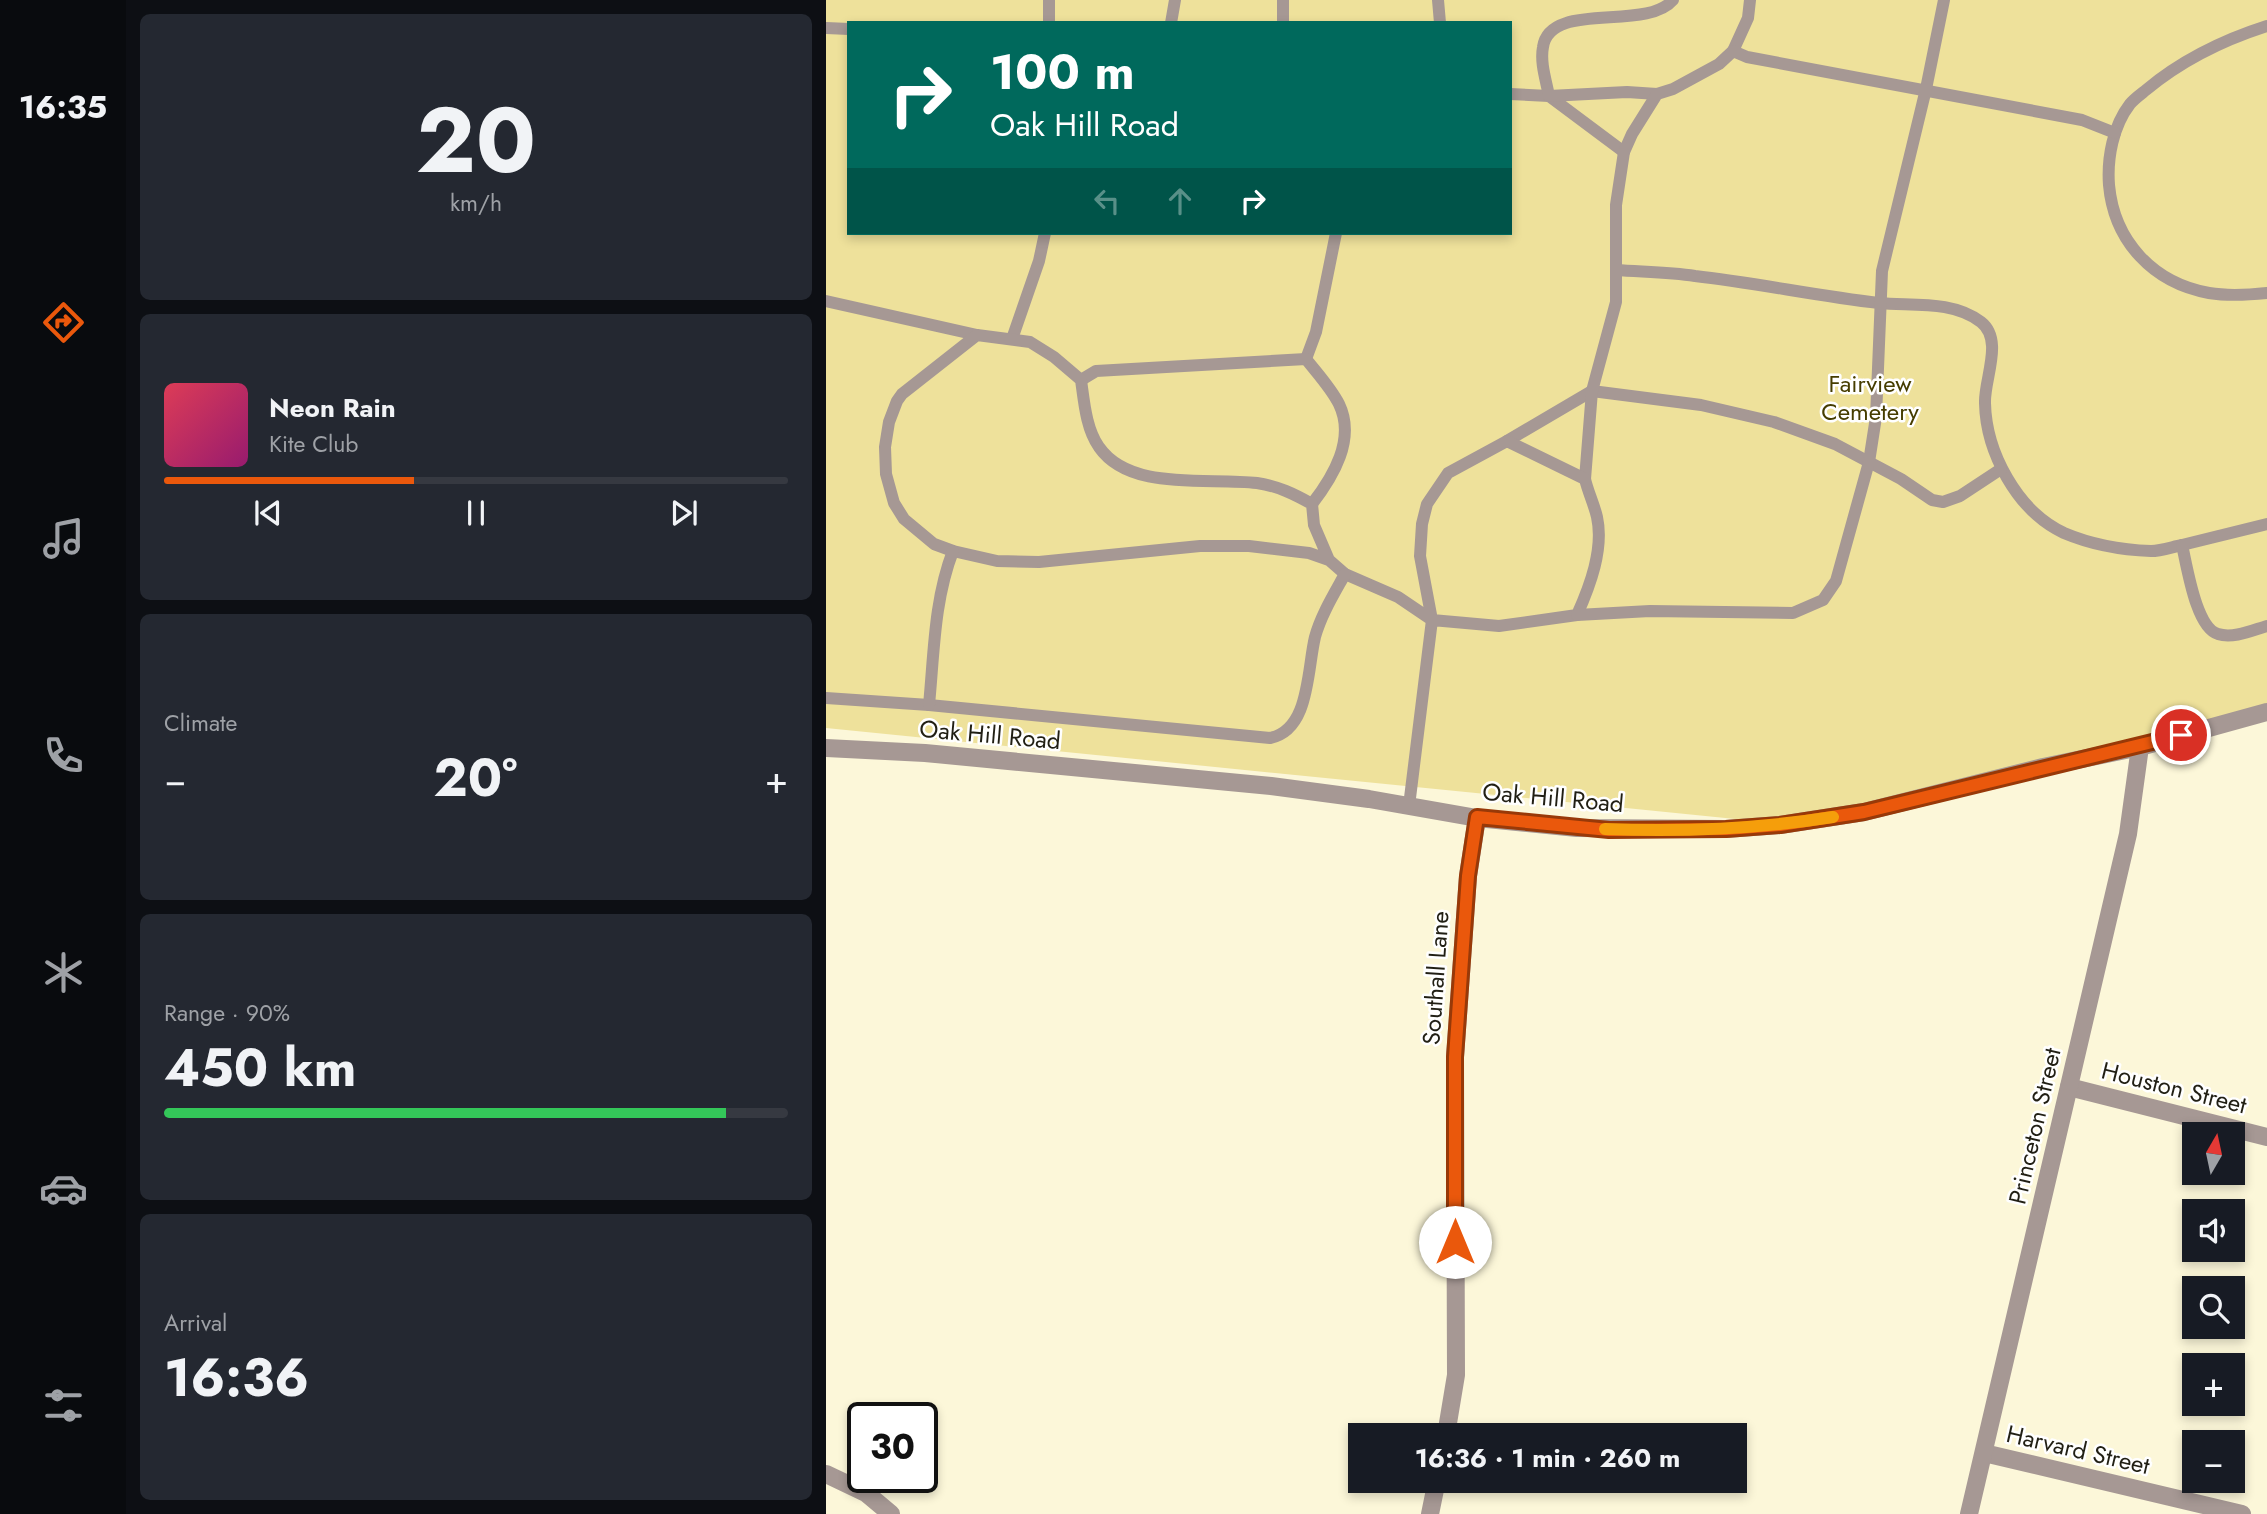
<!DOCTYPE html>
<html lang="en">
<head>
<meta charset="utf-8">
<style>
  body { margin:0; font-family:Jost,sans-serif; background:#242831; color:#f1f3f6; height:100vh; display:flex; flex-direction:column; font-size:26px; white-space:nowrap }
  * { box-sizing:border-box; margin:0 }
  p { font-size:23px; color:#9ea1a6 }
  .icon { flex:none; width:38px; height:38px; fill:none; stroke:currentColor; stroke-width:2; stroke-linecap:round; stroke-linejoin:round }
  .map { position:relative; flex:1; overflow:hidden }
  .details { display:flex; flex-direction:column; gap:14px; padding:14px; background:#0d0f14; width:700px }
  .details>* { flex:none }
  .guide { position:absolute; left:21px; top:21px; width:665px; height:214px; border-radius:0px; box-shadow:0 4px 10px #0003; background:#00695c; color:#fff; overflow:hidden }
  .needle { width:46px; rotate:9deg }
  .fabs { position:absolute; left:1356px; top:1122px; display:grid; gap:14px }
  .fabs a { display:grid; place-items:center; width:63px; height:63px; border-radius:0px; background:#171b24; box-shadow:0 4px 10px #0003; font-size:35px }
  .speed { position:absolute; left:21px; top:1402px; display:flex; gap:14px; font-size:35px; font-weight:700; text-align:center }
  .speed>* { display:grid; place-content:center; width:91px; height:91px; border-radius:50%; background:#171b24; box-shadow:0 4px 10px #0003; line-height:1 }
  .speed .limit { border:4px solid #111; border-radius:10px; background:#fff; color:#111 }
  .pin { position:absolute; display:grid; place-items:center; width:60px; height:60px; color:#fff; margin:-30px; border:4px solid #fff; border-radius:50%; box-shadow:0 2px 7px #0007 }
  .me { position:absolute; width:77px; margin:-38px; rotate:0deg; stroke-linejoin:round; filter:drop-shadow(0 0 5px #0008) }
  .turn { display:flex; align-items:center; gap:24px; height:147px; padding:0 28px; font-size:32px }
  .turn .icon { width:91px; height:91px; stroke-width:2.5 }
  .turn b { display:block; font-size:49px; line-height:60px }
  .lanes { display:flex; align-items:center; height:66px; padding:0 28px; background:#0003; justify-content:center; gap:35px; direction:ltr }
  .lanes .off { opacity:.35 }
  .big { font-size:52px; font-weight:700; line-height:1.1 }
  .details .tile { flex:1; display:flex; flex-direction:column; justify-content:center; gap:10px; min-width:0; padding:0 24px; border-radius:10px; background:#242831 }
  .details .dial { align-items:center; gap:0 }
  .dial b { font-size:91px; line-height:1 }
  .song { display:flex; align-items:center; gap:21px }
  .cover { width:84px; height:84px; border-radius:10px; background:linear-gradient(135deg,hsl(350 70% 55%),hsl(320 70% 35%)) }
  .played { height:7px; border-radius:4px; background:linear-gradient(90deg,#ea580c 40%,#363941 40%) }
  .keys { display:flex; justify-content:space-around; direction:ltr }
  .heat { display:flex; justify-content:space-between; align-items:center; font-size:38px; direction:ltr }
  .charge { height:10px; border-radius:5px; background:linear-gradient(90deg,#34c759 90%,#363941 0) }
  .trip { position:absolute; left:522px; top:1423px; width:399px; height:70px; border-radius:0px; background:#171b24; box-shadow:0 4px 10px #0003; font-weight:700; line-height:70px; text-align:center }
  main { display:flex; flex:1; min-height:0 }
  .tab-bar { display:flex; flex-direction:column; width:126px; justify-content:space-around; align-items:center; background:#090b0e; color:#9ea1a6 }
  .tab-bar .icon { width:49px; height:49px }
  .tab-bar .on { color:#ea580c }
  .tab-bar b { font-size:32px; color:#f1f3f6 }
  .map>svg:first-child { display:block }
  .green { fill:#eee19b; fill-rule:evenodd }
  .lines { fill:none; stroke-linecap:round; stroke-linejoin:round }
  .service { stroke:#a69894; stroke-width:12 }
  .minor { stroke:#a69894; stroke-width:18 }
  .tertiary { stroke:#a69894; stroke-width:18 }
  .route-casing { stroke:#983908; stroke-width:18 }
  .route { stroke:#ea580c; stroke-width:12 }
  .slow { stroke:#f59e0b; stroke-width:12 }
  .labels { text-anchor:middle; stroke-width:5; stroke-linejoin:round; paint-order:stroke }
  .park-label { font-size:24px; fill:#463d00; stroke:#fff }
  .street-label { font-size:24px; fill:#211f14; stroke:#fff }
</style>
</head>
<body>
<main>
<nav class="tab-bar">
<b>16:35</b>
<svg class="icon on" aria-label="directions" viewBox="0 0 24 24"><path d="M12 3l9 9-9 9-9-9zM9 14v-3h6M13 9l2 2-2 2"/></svg>
<svg class="icon" aria-label="music" viewBox="0 0 24 24"><path d="M9 18V5l10-2v13"/><circle cx="6" cy="18" r="3"/><circle cx="16" cy="16" r="3"/></svg>
<svg class="icon" aria-label="phone" viewBox="0 0 24 24"><path d="M5 4h4l2 5-3 2q2 4 5 5l2-3 5 2v4C11 20 4 13 5 4z"/></svg>
<svg class="icon" aria-label="climate" viewBox="0 0 24 24"><path d="M12 3v18M4 7l16 10M4 17L20 7"/></svg>
<svg class="icon" aria-label="car" viewBox="0 0 24 24"><path d="M5 17H2v-5l4-1 3-4h7l3 4 3 1v5h-3M9 17h6M6 11h13"/><circle cx="7" cy="17" r="2"/><circle cx="17" cy="17" r="2"/></svg>
<svg class="icon" aria-label="filters" viewBox="0 0 24 24"><path d="M4 7h16M4 17h16"/><circle cx="9" cy="7" r="2"/><circle cx="15" cy="17" r="2"/></svg>
</nav>
<section class="details">
<div class="tile dial"><b>20</b><p>km/h</p></div>
<div class="tile">
<div class="song"><i class="cover"></i><div><b>Neon Rain</b><p>Kite Club</p></div></div>
<div class="played"></div>
<div class="keys"><svg class="icon" aria-label="previous" viewBox="0 0 24 24"><path d="M18 5L8 12l10 7zM5 5v14"/></svg><svg class="icon" aria-label="pause" viewBox="0 0 24 24"><path d="M8 5v14M16 5v14"/></svg><svg class="icon" aria-label="next" viewBox="0 0 24 24"><path d="M6 5l10 7-10 7zM19 5v14"/></svg></div>
</div>
<div class="tile"><p>Climate</p>
<div class="heat"><a>−</a><b class="big">20°</b><a>+</a></div>
</div>
<div class="tile"><p>Range · 90%</p><b class="big">450 km</b><div class="charge"></div></div>
<div class="tile"><p>Arrival</p><b class="big">16:36</b></div>
</section>
<div class="map">
<svg width="1441" height="1514" viewBox="0 0 1441 1514">
  <rect width="100%" height="100%" fill="#fcf7d9"/>
  <!-- green -->
  <path class="green" d="M0 0H1441V708L969 825 0 728ZM23 23H684V233H23Z"/>
  <g class="lines">
    <!-- service -->
    <g class="service">
      <path d="M223 0V23"/>
      <path d="M457 0V22"/>
      <path d="M612 0 614 23"/>
      <path d="M345 23 349 0"/>
      <path d="M1441 26C1397 40 1356 60 1320 90 1315 94 1308 99 1304 104 1287 126 1281 158 1283 185 1288 241 1327 283 1383 293 1401 296 1422 295 1441 293"/>
      <path d="M0 28 23 29"/>
      <path d="M907 51 922 18 924 0"/>
      <path d="M684 94 723 96 798 152"/>
      <path d="M831 94 801 92 723 96C720 80 714 63 717 47 724 0 820 32 847 0"/>
      <path d="M790 270C817 272 843 272 869 276 931 283 991 296 1053 303 1086 306 1127 300 1155 322 1178 340 1158 379 1159 403 1160 452 1191 511 1238 533 1264 544 1297 550 1325 551 1335 551 1346 547 1356 545"/>
      <path d="M0 301 151 335"/>
      <path d="M186 339 213 261 219 233"/>
      <path d="M480 359 490 332 510 233"/>
      <path d="M255 380 270 371 480 359C491 373 505 388 513 404 530 439 507 477 486 504"/>
      <path d="M681 441 766 391 875 405 948 422 1009 444 1075 479 1106 500 1117 502 1134 496 1175 469"/>
      <path d="M759 479 766 391 790 302V205L798 152 806 134 831 94 847 89 893 64 907 51 921 57 1256 120 1289 133"/>
      <path d="M1441 524 1356 545C1361 566 1370 628 1392 634 1407 639 1427 630 1441 626"/>
      <path d="M503 560 488 525 486 504C468 494 452 486 431 483 382 477 304 492 273 447 260 429 258 401 255 380L228 357 204 342 151 335 76 394 71 401 63 422 59 447 60 474 68 503 78 519 108 544 127 551 171 561 213 562 374 546H423L483 553 503 560 519 574 572 597 606 620 673 626 751 615C764 586 778 549 771 517 768 504 762 492 759 479L681 441 622 473 601 504 596 524 594 556 606 620 583 806"/>
      <path d="M751 615 824 611 967 613 997 600 1010 581 1043 462 1050 417 1056 271 1100 89 1118 0"/>
      <path d="M0 698 103 705 444 738C484 730 481 670 489 637 495 615 508 594 519 574"/>
      <path d="M103 705C108 654 108 600 127 551"/>
    </g>
    <!-- minor -->
    <g class="minor">
      <path d="M1243 1087 1441 1137"/>
      <path d="M620 1435 630 1375 629 1057 642 876 651 818"/>
      <path d="M1158 1453 1416 1514"/>
      <path d="M0 1474 40 1493 65 1514"/>
      <path d="M604 1514 611 1480"/>
      <path d="M1143 1514 1302 834 1314 747"/>
    </g>
    <!-- tertiary -->
    <path class="tertiary" d="M0 748 99 753 445 786 543 799 651 818 751 828 900 829 954 825 1038 812 1217 767 1314 747 1441 712"/>
  </g>
  <g class="lines">
    <!-- route casing -->
    <g class="route-casing">
      <path id="route" d="M629 1242V1057L642 876 651 817 783 830 900 829 954 825 1038 812 1355 735"/>
    </g>
    <!-- route -->
    <use href="#route" class="route"/>
    <!-- slow -->
    <path class="slow" d="M779 829C855 832 931 829 1007 817"/>
  </g>
  <g class="labels">
    <!-- park labels -->
    <g class="park-label">
      <text x="1044" y="392">Fairview<tspan x="1044" dy="28">Cemetery</tspan></text>
    </g>
    <!-- street labels -->
    <g class="street-label">
      <text transform="translate(164 735) rotate(5)" y="8">Oak Hill Road</text>
      <text transform="translate(727 798) rotate(5)" y="8">Oak Hill Road</text>
      <text transform="translate(610 978) rotate(-86)" y="8">Southall Lane</text>
      <text transform="translate(1348 1088) rotate(14)" y="8">Houston Street</text>
      <text transform="translate(1209 1126) rotate(-77)" y="8">Princeton Street</text>
      <text transform="translate(1252 1450) rotate(13)" y="8">Harvard Street</text>
    </g>
  </g>
</svg>
<div class="fabs">
<a><svg class="needle" viewBox="-14 -14 28 28"><path d="M0-13l5 13h-10z" fill="#e53935"/><path d="M0 13l5-13h-10z" fill="#9ea1a6"/></svg></a>
<a><svg class="icon" aria-label="sound" viewBox="0 0 24 24"><path d="M4 9h4l5-4v14l-5-4H4zM17 9q2 3 0 6"/></svg></a>
<a><svg class="icon" aria-label="search" viewBox="0 0 24 24"><circle cx="10" cy="10" r="6"/><path d="M15 15l6 6"/></svg></a>
<a>+</a>
<a>−</a>
</div>
<div class="speed"><div class="limit">30</div></div>
<div class="pin" style="left:1355px;top:735px;background:#d93025"><svg class="icon" aria-label="arrive" viewBox="0 0 24 24"><path d="M6 21V4h12l-3 4 3 4H6"/></svg></div>
<svg class="me" style="left:629px;top:1242px" viewBox="-20 -20 40 40"><circle r="19" fill="#fff"/><path d="M0-13L10 11 0 6-10 11z" fill="#ea580c"/></svg>
<div class="trip">16:36 · 1 min · 260 m</div>
<div class="guide">
<div class="turn"><svg class="icon" aria-label="right" viewBox="0 0 24 24"><path d="M7 20v-9h11M14 6l5 5-5 5"/></svg><div><b>100 m</b>Oak Hill Road</div></div>
<div class="lanes"><svg class="icon off" aria-label="left" viewBox="0 0 24 24"><path d="M17 20v-9H6M10 6l-5 5 5 5"/></svg><svg class="icon off" aria-label="ahead" viewBox="0 0 24 24"><path d="M12 20V5M6 11l6-6 6 6"/></svg><svg class="icon" aria-label="right" viewBox="0 0 24 24"><path d="M7 20v-9h11M14 6l5 5-5 5"/></svg></div>
</div>
</div>
</main>
</body>
</html>
